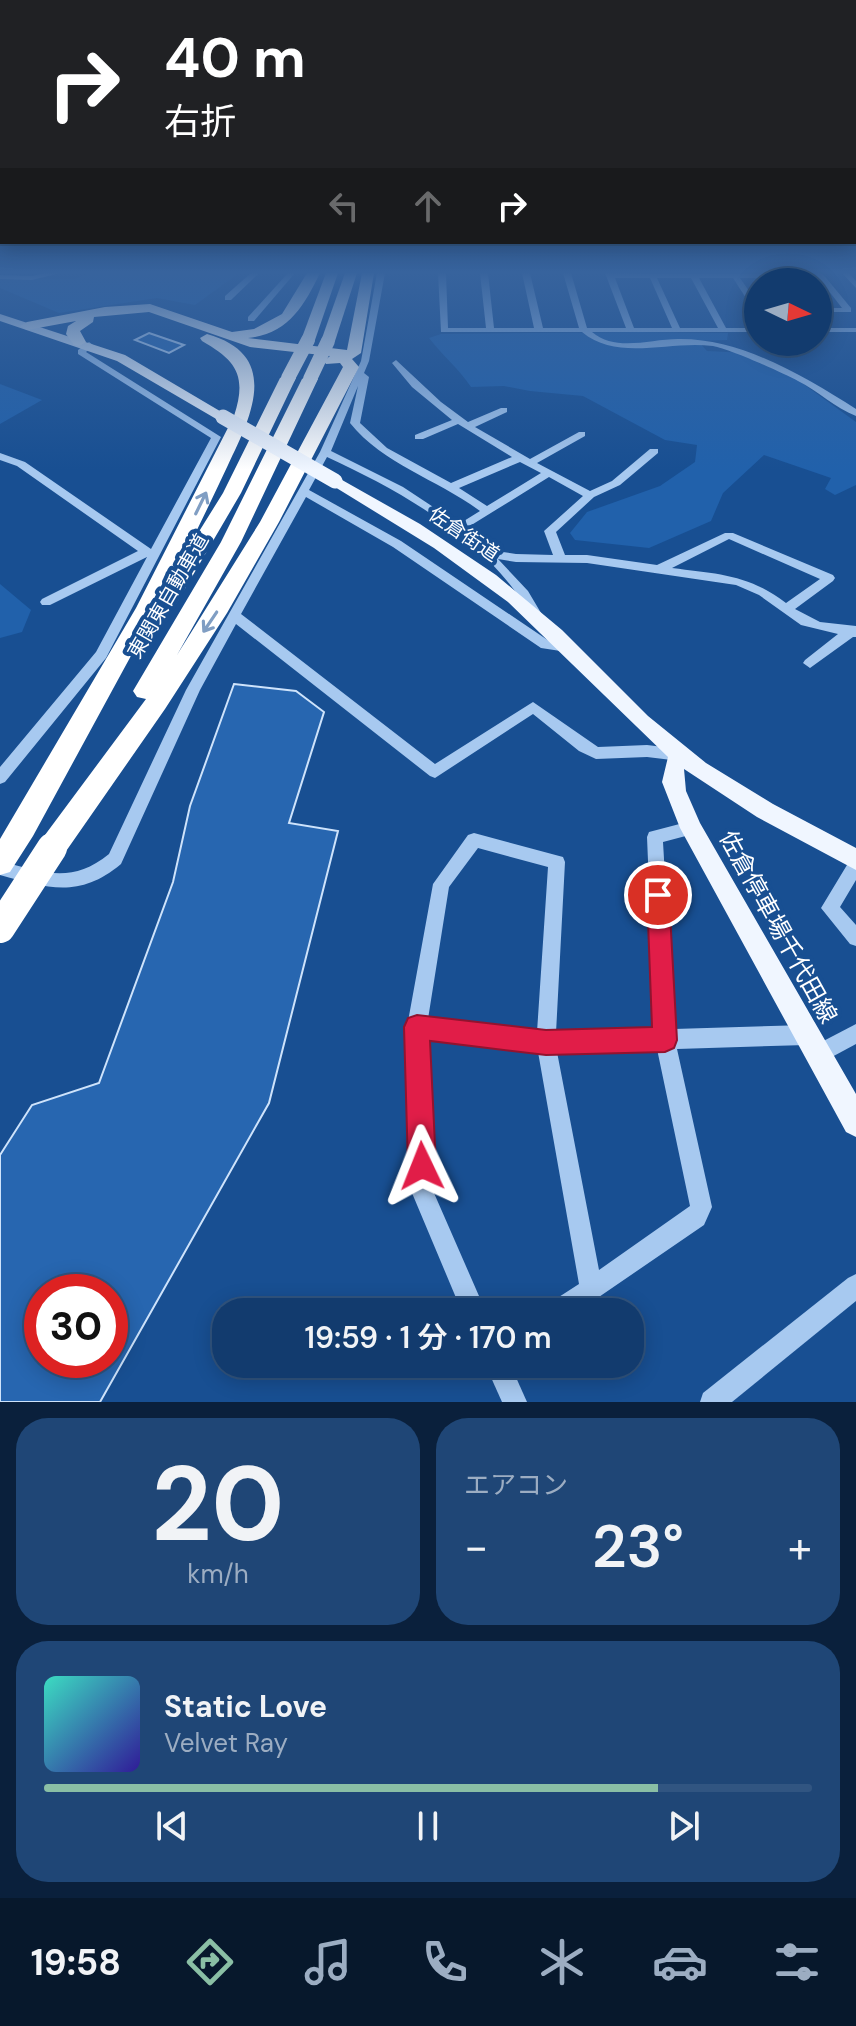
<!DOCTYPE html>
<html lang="ja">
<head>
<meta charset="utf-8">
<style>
  body { margin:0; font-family:"DM Sans","Noto Sans JP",sans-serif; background:#1f4676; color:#f1f3f6; height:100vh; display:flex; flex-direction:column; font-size:30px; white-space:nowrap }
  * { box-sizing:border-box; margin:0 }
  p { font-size:26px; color:#9cadc2 }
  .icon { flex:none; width:44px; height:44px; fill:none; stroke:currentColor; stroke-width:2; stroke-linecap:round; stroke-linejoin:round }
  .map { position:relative; height:1402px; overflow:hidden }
  .panel { display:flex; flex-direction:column; gap:16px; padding:16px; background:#0a203c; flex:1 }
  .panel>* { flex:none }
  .top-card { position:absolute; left:0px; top:0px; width:856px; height:244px; box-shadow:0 4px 20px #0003,0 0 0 2px #315581; background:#202124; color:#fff; overflow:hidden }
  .needle { width:52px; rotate:95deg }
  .buttons { position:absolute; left:744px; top:268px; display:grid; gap:16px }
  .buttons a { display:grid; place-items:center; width:88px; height:88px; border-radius:50%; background:#123b6e; box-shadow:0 4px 20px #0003,0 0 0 2px #315581; font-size:40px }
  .speed { position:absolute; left:24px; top:1274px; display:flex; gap:16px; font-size:40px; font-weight:700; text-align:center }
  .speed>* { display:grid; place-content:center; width:104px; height:104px; border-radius:50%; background:#123b6e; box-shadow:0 4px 20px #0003,0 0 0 2px #315581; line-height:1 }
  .speed .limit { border:12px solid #d22; background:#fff; color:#111 }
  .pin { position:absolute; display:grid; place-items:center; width:68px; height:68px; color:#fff; margin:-34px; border:4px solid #fff; border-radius:50%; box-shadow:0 2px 8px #0007 }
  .me { position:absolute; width:88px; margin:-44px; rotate:358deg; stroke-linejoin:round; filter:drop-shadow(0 0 6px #0008) }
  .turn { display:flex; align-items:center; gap:28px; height:168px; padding:0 32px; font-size:36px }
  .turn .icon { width:104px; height:104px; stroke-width:2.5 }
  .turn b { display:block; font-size:56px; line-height:68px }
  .lanes { display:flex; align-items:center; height:76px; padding:0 32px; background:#0003; justify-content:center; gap:40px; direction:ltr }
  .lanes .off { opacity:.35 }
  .big { font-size:60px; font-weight:600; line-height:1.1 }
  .panel .widget { flex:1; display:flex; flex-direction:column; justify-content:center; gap:12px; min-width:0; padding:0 28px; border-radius:32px; background:#1f4676 }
  .panel .dial { align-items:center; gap:0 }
  .dial b { font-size:104px; line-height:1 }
  .song { display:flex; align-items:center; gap:24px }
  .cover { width:96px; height:96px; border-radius:12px; background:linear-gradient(135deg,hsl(170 70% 55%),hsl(250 70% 35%)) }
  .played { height:8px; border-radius:4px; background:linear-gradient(90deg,#8abfa5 80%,#315581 80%) }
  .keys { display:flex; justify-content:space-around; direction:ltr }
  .heat { display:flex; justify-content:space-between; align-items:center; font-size:44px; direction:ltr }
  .panel .tiles { flex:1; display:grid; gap:16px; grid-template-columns:1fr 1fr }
  .widget:last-child { grid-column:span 2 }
  .trip { position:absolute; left:212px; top:1298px; width:432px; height:80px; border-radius:32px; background:#123b6e; box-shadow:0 4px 20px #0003,0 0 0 2px #315581; font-weight:600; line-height:80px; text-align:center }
  .tab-bar { display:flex; height:128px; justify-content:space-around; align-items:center; background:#07182c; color:#9cadc2 }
  .tab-bar .icon { width:56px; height:56px }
  .tab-bar .selected { color:#8abfa5 }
  .tab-bar b { font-size:36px; color:#f1f3f6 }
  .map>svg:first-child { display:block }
  .green { fill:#2161ab }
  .building { fill:#2766b0; stroke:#cee3fb; stroke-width:2; fill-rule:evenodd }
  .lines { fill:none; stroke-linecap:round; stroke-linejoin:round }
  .minor { fill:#a7c9f0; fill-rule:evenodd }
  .major { fill:#f0f6ff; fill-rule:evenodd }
  .highway { fill:#fff; fill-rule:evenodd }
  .major-bridge { stroke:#f0f6ff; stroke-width:15 }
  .highway-bridge-far1 { stroke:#fff; stroke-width:14 }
  .highway-bridge { stroke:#fff; stroke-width:30 }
  .oneway { stroke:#809ec3 }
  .route { fill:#e11d48; stroke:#92132f; stroke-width:2 }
  .labels { text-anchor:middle; stroke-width:8; stroke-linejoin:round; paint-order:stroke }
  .street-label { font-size:20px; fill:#fff; stroke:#184f92 }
  .near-street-label { font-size:24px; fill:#fff; stroke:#184f92 }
</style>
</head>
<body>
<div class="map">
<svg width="856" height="1402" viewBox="0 0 856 1402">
  <rect width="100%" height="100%" fill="#184f92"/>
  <!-- green -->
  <g class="green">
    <path d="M89 273H239L195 305 157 298 59 313 0 288V279H75Z"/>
    <path d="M640 332 728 333 727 340 698 341 707 351 748 353 791 375 856 422V485L835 495 825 489 831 478 764 455 723 493 711 521 649 548 575 540 570 533 587 512 660 486 695 462 697 445 665 440 583 396 530 391 504 386 471 387C459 369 443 356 429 338L441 334Z"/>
    <path d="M0 384 42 400 0 424Z"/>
    <path d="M0 584 31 610 22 632 0 638Z"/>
  </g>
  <!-- building -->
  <g class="building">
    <path d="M149 333 184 345 169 353 135 340Z"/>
    <path d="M234 684 296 691 324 712 289 823 338 831 269 1103 100 1402H0V1155L32 1105 99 1083 173 882 190 806ZM42 1292H110V1360H42Z"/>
  </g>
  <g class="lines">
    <!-- minor -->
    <g class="minor">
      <path d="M44 273H60L32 280 0 279V275L32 276Z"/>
      <path d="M251 273H259L231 300H225V296Z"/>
      <path d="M288 273H295L254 321H248V317Z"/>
      <path d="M377 273H385L369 361 364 373 369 377 360 423 387 448 451 483 512 457 458 424 423 439H415V435L452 420 412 387 392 363 396 360 441 402 468 422 501 408H507V412L475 427 530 459 579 432H585V436L537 463 590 491 612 481 650 449H658V453L620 485 594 497 556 532 565 555H587L657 565 725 533H733L833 575 835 578 833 581 795 609 820 622 856 626V637H853L810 668 803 663 805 660 838 634 801 625 759 595 736 585 587 563 516 562 498 559 528 591 544 618 538 622 534 621C492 542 405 493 327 457L309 490 401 541 549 641 567 642 574 647 567 652 541 648 393 547 306 497 241 614 435 764 533 702 598 747 647 745 680 749 685 751 687 755 685 759 680 761 647 757 596 759 579 751 533 714 435 778 430 776 236 624 200 690 121 864C79 899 48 888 0 875V861C43 872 71 885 109 854L186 690 320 452 361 361ZM358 386 350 423C384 465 437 479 480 511L459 524 403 487 331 451ZM520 462 541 473 487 506 459 488ZM549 477 583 496 544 531 553 555 516 554 489 550 465 529ZM729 539 820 579 786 603C748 574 717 574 672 568Z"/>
      <path d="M438 273H446L448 328H486L480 273H488L494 328H534L522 273H530L543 328H579L563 273H571L587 328H626L605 273 781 274 782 276 778 278H740L758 304V312H755L733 278H699L726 328H758V332H592C617 353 652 338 681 339 743 339 805 377 856 409V416C835 408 818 391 798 381 781 372 730 349 713 346 669 340 618 362 582 332H441ZM615 278H650L672 328H634ZM657 278H691L718 328H680Z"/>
      <path d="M815 273H822L851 308V312H818V308H842Z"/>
      <path d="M842 273H849L856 281V288Z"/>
      <rect x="818" y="328" width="38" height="4"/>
      <path d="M89 342 93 345 86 352 221 437 106 658 5 782 0 784V767L96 652 147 557 50 605H42L40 602 42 599 138 551 17 466 0 460V453L25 462 151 549 211 438 78 354V350Z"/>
      <path d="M691 821 697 823 699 828 697 833 663 842 674 1029 806 1025 813 1028 816 1035 813 1042 806 1045 677 1049 712 1207 704 1225 577 1312H544L548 1304 579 1284 538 1052 427 1038 434 1193 486 1312H462L412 1193 407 1027 433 884 468 835 474 833 563 857 565 862 556 1033 655 1030 647 837 649 832ZM478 848 548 867 537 1032 428 1019 449 887ZM657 1049 690 1206 599 1270 557 1052Z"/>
      <path d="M856 858V880L840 907 856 925V946L850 944 821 908 850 860Z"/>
      <path d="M856 1024V1044L817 1065 810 1062 807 1055 810 1048Z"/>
      <path d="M856 1274V1301L732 1402H700L703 1393 848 1278Z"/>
      <path d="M485 1364H510L527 1402H502Z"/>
    </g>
    <!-- major -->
    <g class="major">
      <path d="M0 314 125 355 230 417 218 420 117 361 0 321Z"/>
      <path d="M335 476 420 524 496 575 562 630 648 716 706 763 773 804 856 848V870L757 817 684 769 686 791 700 823 856 1094V1137L846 1132 680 828 662 782 668 757 508 602 434 548 330 484V478Z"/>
    </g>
    <!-- highway -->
    <g class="highway">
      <path d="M307 273H320C304 306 288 334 248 338L347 350 362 273H374L361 353 352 359 359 367 279 522 227 613 165 709 62 857 52 860 42 857 38 848 42 839 146 699 137 697 133 691 221 542 302 379 310 374 318 379 241 542 177 655 260 522 343 367 340 363 326 364 324 361 330 356 250 347 149 312 94 317 93 322 80 331 86 342 79 346 74 345 66 334 68 326 76 321 27 330 20 326 27 322 105 307 150 304 232 332 254 329 282 314Z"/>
      <path d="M326 273H338L315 340 313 343H303L301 340Z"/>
      <path d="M345 273H357L335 341 333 344H323L321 341Z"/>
      <path d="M207 334C282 355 251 417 228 465 214 495 200 524 185 554L223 493 280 378 288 373 296 378 241 493 176 604 173 609 157 608 33 836 10 872 0 875V839L136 608 234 416C247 376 237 361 202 341L200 338Z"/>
    </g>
    <!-- major-bridge -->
    <path class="major-bridge" d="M223 417 335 481"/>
    <!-- highway-bridge-far1 -->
    <g class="highway-bridge-far1">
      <path d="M288 378 308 340"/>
      <path d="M310 379 328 341"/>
    </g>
    <!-- highway-bridge -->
    <path class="highway-bridge" d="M0 928 52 848"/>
  </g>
  <!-- one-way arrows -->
  <defs><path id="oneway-shaft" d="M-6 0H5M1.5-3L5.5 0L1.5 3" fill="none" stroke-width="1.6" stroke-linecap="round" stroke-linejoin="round" transform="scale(2)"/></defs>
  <g class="oneway">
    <use href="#oneway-shaft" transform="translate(201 503) rotate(-64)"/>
    <use href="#oneway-shaft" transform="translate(210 622) rotate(124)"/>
  </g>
  <!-- sky -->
  <linearGradient id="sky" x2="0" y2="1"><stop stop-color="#0d2b50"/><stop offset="0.58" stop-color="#37639d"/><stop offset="1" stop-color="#37639d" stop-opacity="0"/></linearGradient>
  <rect width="856" height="470" fill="url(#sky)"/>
  <!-- route -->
  <path class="route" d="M658 885 666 888 669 895 677 1040 674 1048 665 1052 546 1055 430 1041 436 1166 432 1176 422 1180 412 1176 408 1166 404 1027 408 1018 417 1015 546 1030 652 1027 647 895 650 888Z"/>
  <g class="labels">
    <!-- street labels -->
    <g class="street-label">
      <text transform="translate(464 534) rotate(34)" y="7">佐倉街道</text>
      <text transform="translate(168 596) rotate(-60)" y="7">東関東自動車道</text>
    </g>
    <!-- near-street labels -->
    <g class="near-street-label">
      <text transform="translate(778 927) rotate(61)" y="8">佐倉停車場千代田線</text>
    </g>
  </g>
</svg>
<div class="buttons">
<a><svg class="needle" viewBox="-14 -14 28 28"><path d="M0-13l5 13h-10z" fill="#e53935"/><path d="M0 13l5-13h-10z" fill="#9cadc2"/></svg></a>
</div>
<div class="speed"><div class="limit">30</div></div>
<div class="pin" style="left:658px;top:895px;background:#d93025"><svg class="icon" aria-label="arrive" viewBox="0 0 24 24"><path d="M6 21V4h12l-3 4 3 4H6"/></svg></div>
<svg class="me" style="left:422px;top:1166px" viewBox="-20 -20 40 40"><path d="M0-17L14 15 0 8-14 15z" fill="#e11d48" stroke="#fff" stroke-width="4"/></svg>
<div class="trip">19:59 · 1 分 · 170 m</div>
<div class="top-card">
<div class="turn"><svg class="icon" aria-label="right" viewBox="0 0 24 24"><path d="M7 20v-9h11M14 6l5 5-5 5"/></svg><div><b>40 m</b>右折</div></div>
<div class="lanes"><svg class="icon off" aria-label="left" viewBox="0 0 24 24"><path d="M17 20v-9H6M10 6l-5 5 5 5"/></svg><svg class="icon off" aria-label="ahead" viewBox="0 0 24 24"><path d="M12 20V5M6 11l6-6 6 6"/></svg><svg class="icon" aria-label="right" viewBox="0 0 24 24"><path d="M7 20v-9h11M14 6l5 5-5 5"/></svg></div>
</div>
</div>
<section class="panel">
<div class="tiles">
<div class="widget dial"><b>20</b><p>km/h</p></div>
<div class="widget"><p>エアコン</p>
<div class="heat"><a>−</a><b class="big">23°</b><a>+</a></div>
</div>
<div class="widget">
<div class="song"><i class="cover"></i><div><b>Static Love</b><p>Velvet Ray</p></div></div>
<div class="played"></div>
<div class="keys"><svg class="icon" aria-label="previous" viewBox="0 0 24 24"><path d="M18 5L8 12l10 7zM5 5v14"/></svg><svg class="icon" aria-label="pause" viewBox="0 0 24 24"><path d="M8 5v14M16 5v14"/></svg><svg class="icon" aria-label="next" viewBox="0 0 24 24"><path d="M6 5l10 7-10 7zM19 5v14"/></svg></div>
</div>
</div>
</section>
<nav class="tab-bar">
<b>19:58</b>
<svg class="icon selected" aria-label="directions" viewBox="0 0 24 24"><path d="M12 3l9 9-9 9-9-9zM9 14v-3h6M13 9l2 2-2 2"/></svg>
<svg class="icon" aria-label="music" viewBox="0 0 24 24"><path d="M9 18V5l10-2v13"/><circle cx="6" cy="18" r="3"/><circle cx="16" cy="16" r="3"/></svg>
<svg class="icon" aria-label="phone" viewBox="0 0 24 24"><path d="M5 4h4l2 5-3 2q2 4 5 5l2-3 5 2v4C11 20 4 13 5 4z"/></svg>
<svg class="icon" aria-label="climate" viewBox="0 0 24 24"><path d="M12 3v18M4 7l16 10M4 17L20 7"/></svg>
<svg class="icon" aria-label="car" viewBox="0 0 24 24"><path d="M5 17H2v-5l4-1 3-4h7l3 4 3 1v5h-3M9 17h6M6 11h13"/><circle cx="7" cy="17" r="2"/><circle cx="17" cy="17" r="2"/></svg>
<svg class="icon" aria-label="filters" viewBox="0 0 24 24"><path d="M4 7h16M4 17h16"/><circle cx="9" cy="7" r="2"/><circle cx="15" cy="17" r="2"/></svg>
</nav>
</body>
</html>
